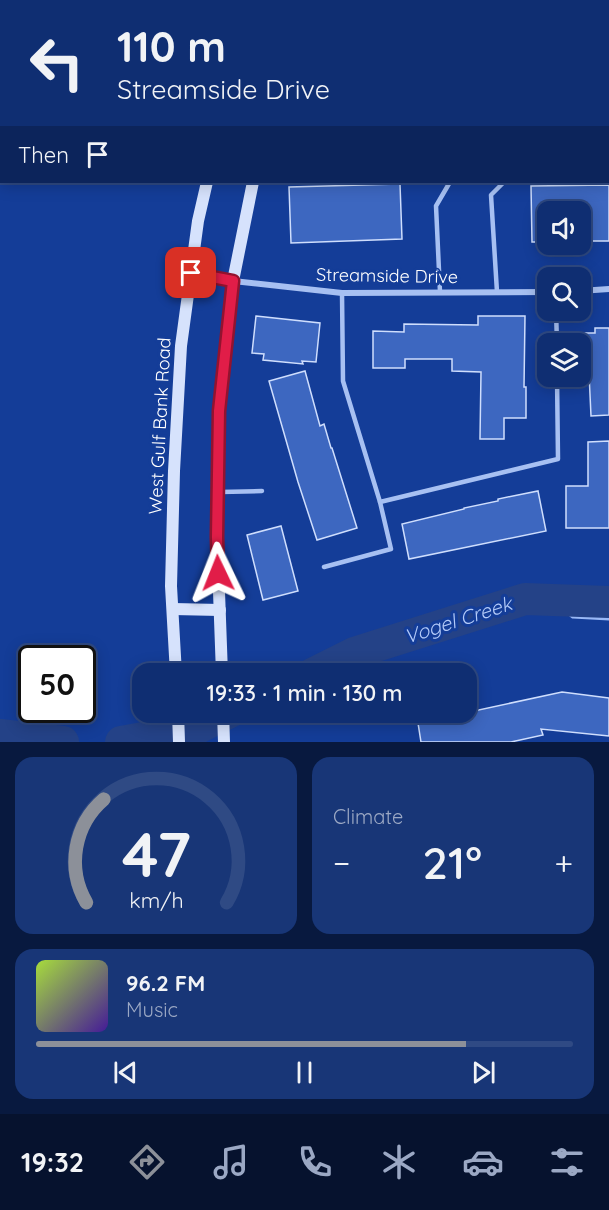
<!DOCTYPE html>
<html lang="en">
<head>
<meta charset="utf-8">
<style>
  body { margin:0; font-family:Quicksand,sans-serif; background:#183677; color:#f1f3f6; height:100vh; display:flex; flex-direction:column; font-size:22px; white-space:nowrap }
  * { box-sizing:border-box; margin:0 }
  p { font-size:20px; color:#9ba8c4 }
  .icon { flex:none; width:33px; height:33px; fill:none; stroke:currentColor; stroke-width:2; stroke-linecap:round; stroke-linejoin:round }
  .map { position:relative; height:742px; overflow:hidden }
  .sheet { display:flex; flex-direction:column; gap:15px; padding:15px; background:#08193f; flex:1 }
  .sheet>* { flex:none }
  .top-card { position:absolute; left:0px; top:0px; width:609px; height:183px; box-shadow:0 3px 15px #0003,0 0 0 2px #2f4a84; background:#0f2e72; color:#f1f3f6; overflow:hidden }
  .buttons { position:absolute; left:537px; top:201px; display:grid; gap:12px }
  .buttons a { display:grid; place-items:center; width:54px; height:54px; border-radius:12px; background:#0f2e72; box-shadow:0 3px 15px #0003,0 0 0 2px #2f4a84; font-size:30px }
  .speed { position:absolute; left:18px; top:645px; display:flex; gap:12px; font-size:30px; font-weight:700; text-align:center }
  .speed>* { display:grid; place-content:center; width:78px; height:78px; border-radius:50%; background:#0f2e72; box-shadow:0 3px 15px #0003,0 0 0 2px #2f4a84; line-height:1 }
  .speed .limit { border:3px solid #111; border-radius:9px; background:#fff; color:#111 }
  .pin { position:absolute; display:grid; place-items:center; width:51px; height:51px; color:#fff; margin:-26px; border-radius:12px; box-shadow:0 3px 9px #0006 }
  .me { position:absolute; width:66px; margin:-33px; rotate:358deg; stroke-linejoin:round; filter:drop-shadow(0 0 4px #0008) }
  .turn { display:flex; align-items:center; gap:21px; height:126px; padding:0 18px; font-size:27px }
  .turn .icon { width:78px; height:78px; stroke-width:2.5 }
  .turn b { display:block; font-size:42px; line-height:51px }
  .then { display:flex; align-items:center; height:57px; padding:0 18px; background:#0003; gap:12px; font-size:22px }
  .big { font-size:45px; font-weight:600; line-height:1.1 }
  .sheet .card { flex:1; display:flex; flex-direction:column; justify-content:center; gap:9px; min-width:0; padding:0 21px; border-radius:18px; background:#183677 }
  .sheet .dial { align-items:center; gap:0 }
  .dial svg { height:156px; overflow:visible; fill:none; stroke:#2f4a84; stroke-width:7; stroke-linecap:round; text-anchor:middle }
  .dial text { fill:#f1f3f6; stroke:none }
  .song { display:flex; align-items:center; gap:18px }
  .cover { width:72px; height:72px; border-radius:9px; background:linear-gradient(135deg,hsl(80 70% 55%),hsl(260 70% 35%)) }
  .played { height:6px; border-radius:3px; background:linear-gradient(90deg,#8c9099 80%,#2f4a84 80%) }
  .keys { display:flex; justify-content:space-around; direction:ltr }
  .heat { display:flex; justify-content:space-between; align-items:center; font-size:33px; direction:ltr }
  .sheet .tiles { flex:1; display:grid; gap:15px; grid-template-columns:1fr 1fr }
  .card:last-child { grid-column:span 2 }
  .trip { position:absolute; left:132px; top:663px; width:345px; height:60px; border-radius:18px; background:#0f2e72; box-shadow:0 3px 15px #0003,0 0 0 2px #2f4a84; font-weight:600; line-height:60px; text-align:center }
  .tabs { display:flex; height:96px; justify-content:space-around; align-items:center; background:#06122e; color:#9ba8c4 }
  .tabs .icon { width:42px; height:42px }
  .tabs .active { color:#8c9099 }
  .tabs b { font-size:27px; color:#f1f3f6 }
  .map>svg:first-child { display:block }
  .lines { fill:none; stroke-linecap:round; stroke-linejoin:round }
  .stream { stroke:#99b8f5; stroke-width:5 }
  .river { stroke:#244287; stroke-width:32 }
  .building { fill:#3d67c0; stroke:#cfdefd; stroke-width:1.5 }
  .service { stroke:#a7c0f2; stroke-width:4.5 }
  .minor { stroke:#a7c0f2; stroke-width:6 }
  .secondary { stroke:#d6e2fc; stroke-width:12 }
  .route-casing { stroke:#92132f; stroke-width:15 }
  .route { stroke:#e11d48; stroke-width:10 }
  .labels { text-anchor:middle; stroke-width:6; stroke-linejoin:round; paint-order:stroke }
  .street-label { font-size:18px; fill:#fff; stroke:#143d98 }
  .water-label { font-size:20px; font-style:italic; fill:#b4cbf9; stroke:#143d98 }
</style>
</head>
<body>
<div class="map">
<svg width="609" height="742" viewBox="0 0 609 742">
  <rect width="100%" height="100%" fill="#143d98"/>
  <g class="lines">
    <!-- stream -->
    <path class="stream" d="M553 600 573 616 609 618"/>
    <!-- river -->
    <g class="river">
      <path d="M312 674 354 653 525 599 609 602"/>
      <path d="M0 735 63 742"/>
      <path d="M121 742 198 728 230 712"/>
    </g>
  </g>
  <!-- building -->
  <g class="building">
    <path d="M400 184 402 239 291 243 289 187Z"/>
    <path d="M609 185V241H580V212H548V242H532L531 186Z"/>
    <path d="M256 316 320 323 316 362 302 361 303 364 263 360 264 354 252 353Z"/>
    <path d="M478 316H525L524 387H526V418H504V439H480L481 372 452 371V359H405V368H373V331L404 332V324L478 325Z"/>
    <path d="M595 328H609V415L591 416 589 373H585L584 333H595Z"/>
    <path d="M305 371 320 426 324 424 331 448H332L357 528 317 540 298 482 269 381Z"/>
    <path d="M609 441V528H566V486H588V442Z"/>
    <path d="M538 491 546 531 409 559 402 524 464 509V508L498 501V499Z"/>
    <path d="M281 526 298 591 263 600 247 535Z"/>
    <path d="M562 692 609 698V736L541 729 543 735 511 742H421L418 723Z"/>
  </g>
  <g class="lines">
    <!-- service -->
    <g class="service">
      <path d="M191 0V2"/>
      <path d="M572 0V2"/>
      <path d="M608 23 609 22"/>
      <path d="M440 292 436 206 450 182"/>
      <path d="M497 292 491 195 504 182"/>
      <path d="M556 310 557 344"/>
      <path d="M220 492 262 491"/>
      <path d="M380 502 558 459 557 376"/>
      <path d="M324 567 391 549 380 502 343 381 342 293"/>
    </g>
    <!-- minor -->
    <g class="minor">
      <path d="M151 0V2"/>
      <path d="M191 273 233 281 342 293 548 292"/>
      <path d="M580 291 609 289"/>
    </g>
    <!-- secondary -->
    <g class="secondary">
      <path d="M271 0 274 2"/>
      <path d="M256 2 257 0"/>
      <path d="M303 2V0"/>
      <path d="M173 609 220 610"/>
      <path d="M176 674 171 586 174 471 181 346 198 221 207 182"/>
      <path d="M222 674 217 537 219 411 233 281 253 182"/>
      <path d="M178 712 179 742"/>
      <path d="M223 712 224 742"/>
    </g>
  </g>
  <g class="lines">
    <!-- route casing -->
    <g class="route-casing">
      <path id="route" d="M191 273 233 281 219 411 217 537 218 573"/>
    </g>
    <!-- route -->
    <use href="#route" class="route"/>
  </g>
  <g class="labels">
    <!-- street labels -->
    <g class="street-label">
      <text transform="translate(387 276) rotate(1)" y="6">Streamside Drive</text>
      <text transform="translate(160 426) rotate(-87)" y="6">West Gulf Bank Road</text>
    </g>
    <!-- water labels -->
    <g class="water-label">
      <text transform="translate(458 620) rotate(-18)" y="7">Vogel Creek</text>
    </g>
  </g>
</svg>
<div class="buttons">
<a><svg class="icon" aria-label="sound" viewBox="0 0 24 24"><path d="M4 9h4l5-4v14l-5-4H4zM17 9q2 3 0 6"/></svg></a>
<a><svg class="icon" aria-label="search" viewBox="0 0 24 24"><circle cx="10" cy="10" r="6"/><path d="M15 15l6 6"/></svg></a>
<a><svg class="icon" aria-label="layers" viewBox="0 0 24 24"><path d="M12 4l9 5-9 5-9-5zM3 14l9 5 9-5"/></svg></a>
</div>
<div class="speed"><div class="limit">50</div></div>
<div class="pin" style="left:191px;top:273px;background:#d93025"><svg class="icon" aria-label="arrive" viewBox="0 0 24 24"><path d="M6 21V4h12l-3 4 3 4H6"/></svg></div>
<svg class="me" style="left:218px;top:573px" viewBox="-20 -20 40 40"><path d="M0-17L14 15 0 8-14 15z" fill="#e11d48" stroke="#fff" stroke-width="4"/></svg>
<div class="trip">19:33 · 1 min · 130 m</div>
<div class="top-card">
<div class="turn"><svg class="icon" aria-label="left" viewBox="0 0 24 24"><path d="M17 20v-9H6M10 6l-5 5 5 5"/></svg><div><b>110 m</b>Streamside Drive</div></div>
<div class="then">Then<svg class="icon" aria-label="arrive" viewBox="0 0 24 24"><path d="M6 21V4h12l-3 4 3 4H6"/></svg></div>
</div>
</div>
<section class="sheet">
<div class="tiles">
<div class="card dial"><svg viewBox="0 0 100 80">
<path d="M14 69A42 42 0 1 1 86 69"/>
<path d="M14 69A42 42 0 0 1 23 16" stroke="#8c9099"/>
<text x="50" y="56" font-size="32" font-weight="700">47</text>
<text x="50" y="72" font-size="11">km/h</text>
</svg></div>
<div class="card"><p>Climate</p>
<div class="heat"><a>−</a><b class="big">21°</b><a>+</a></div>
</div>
<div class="card">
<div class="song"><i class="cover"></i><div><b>96.2 FM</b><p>Music</p></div></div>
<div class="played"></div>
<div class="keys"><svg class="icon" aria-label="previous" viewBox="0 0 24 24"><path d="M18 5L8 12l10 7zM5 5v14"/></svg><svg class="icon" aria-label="pause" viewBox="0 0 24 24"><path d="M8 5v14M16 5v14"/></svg><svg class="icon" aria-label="next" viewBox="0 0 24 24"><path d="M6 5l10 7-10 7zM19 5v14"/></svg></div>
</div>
</div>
</section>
<nav class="tabs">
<b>19:32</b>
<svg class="icon active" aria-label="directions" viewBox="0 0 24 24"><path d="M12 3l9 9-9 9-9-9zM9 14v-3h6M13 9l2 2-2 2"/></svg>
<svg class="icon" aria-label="music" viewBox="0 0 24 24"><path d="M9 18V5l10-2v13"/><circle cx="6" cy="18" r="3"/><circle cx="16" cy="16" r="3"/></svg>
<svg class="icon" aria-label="phone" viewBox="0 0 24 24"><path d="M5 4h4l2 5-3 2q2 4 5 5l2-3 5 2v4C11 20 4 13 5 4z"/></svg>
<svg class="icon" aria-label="climate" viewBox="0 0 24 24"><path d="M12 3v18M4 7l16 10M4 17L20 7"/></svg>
<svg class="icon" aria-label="car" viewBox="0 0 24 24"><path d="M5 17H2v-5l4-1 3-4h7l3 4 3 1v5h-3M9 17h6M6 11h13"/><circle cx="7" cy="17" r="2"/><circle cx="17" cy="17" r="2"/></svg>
<svg class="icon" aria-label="filters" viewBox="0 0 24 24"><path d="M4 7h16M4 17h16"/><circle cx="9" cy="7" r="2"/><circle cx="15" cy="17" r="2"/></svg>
</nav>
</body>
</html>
